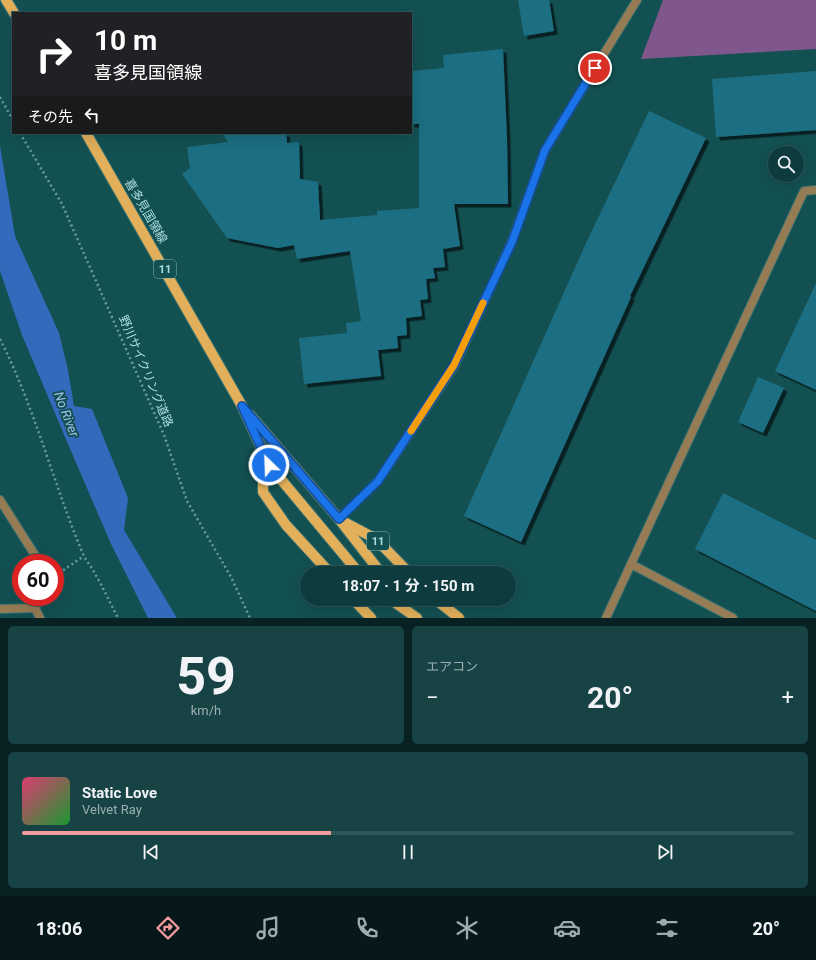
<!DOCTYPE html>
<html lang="ja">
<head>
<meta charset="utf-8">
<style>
  body { margin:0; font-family:Roboto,"Noto Sans JP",sans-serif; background:#174345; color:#f1f3f6; height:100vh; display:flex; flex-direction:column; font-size:15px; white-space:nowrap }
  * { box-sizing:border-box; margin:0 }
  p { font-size:13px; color:#9badb0 }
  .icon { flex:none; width:22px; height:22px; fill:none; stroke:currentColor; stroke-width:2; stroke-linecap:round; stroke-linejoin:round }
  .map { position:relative; height:618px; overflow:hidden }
  .panel { display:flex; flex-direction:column; gap:8px; padding:8px; background:#082122; flex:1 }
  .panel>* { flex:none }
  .guide { position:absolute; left:12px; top:12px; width:400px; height:122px; border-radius:0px; box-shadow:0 4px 16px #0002,0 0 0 1px #2e5658; background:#202124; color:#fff; overflow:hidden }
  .controls { position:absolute; left:768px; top:146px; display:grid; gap:8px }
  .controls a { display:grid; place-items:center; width:36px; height:36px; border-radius:50%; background:#0e3c3e; box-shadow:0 4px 16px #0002,0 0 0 1px #2e5658; font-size:20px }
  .speed { position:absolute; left:12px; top:554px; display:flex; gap:8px; font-size:20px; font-weight:700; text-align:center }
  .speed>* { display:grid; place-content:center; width:52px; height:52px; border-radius:50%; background:#0e3c3e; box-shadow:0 4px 16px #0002,0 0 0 1px #2e5658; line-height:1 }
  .speed .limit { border:6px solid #d22; background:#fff; color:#111 }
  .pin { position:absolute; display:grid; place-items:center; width:34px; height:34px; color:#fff; margin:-17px; border:2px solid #fff; border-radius:50%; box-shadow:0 1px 4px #0007 }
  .me { position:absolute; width:44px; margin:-22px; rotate:336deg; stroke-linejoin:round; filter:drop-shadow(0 0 3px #0008) }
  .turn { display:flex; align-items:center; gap:14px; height:84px; padding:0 16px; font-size:18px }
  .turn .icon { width:52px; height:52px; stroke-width:2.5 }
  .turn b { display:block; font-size:28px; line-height:34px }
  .then { display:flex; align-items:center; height:38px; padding:0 16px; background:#0003; gap:8px; font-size:15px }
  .big { font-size:30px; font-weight:700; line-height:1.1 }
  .panel .card { flex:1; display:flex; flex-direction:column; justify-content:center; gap:6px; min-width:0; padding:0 14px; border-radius:6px; background:#174345 }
  .panel .dial { align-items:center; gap:0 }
  .dial b { font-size:52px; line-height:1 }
  .song { display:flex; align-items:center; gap:12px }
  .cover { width:48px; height:48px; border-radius:6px; background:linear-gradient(135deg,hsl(340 70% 55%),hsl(130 70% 35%)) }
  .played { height:4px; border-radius:2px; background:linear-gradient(90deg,#f59b9d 40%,#2e5658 40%) }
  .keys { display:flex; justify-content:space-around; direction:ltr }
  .heat { display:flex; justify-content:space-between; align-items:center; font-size:22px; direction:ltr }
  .panel .tiles { flex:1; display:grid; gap:8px; grid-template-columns:1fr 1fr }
  .card:last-child { grid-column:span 2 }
  .trip { position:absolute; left:300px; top:566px; width:216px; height:40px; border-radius:20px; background:#0e3c3e; box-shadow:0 4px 16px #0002,0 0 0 1px #2e5658; font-weight:700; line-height:40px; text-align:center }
  .menu { display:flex; height:64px; justify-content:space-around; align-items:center; background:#061819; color:#9badb0 }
  .menu .icon { width:28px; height:28px }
  .menu .active { color:#f59b9d }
  .menu b { font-size:18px; color:#f1f3f6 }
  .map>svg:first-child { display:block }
  .green { fill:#80578c }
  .water { fill:#346abb }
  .building { fill:#1f6e82; filter:url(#shadow) }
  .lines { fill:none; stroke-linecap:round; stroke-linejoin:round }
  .service-casing { stroke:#356f71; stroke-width:10 }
  .minor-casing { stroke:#356f71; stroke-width:10 }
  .primary-casing { stroke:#356f71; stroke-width:12 }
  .path { stroke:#679d9f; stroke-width:2.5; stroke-dasharray:2 3; stroke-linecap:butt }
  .service { stroke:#957c55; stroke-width:8 }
  .minor { stroke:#957c55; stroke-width:8 }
  .primary { stroke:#e2af5a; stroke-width:10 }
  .route-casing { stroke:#114b97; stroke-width:10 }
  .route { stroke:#1a73e8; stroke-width:7 }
  .slow { stroke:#f59e0b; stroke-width:7 }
  .labels { text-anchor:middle; stroke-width:4; stroke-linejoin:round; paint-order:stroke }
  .shield { fill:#135052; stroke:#80b3b5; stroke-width:1 }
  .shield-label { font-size:11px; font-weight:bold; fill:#aedee0 }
  .street-label { font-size:12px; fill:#aedee0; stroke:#135052 }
  .water-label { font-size:13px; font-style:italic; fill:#a4c1eb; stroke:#135052 }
</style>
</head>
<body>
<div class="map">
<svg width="816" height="618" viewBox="0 0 816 618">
  <defs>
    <filter id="shadow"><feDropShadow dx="3.5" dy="3.5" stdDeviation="0" flood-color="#0009"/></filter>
  </defs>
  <rect width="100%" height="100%" fill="#135052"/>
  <!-- green -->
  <path class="green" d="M663 0H816V49L641 59Z"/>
  <!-- water -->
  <path class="water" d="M0 146 15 236 59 333 68 370 74 406 92 409 128 498 124 530 177 618H148L111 544 65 437 22 335 0 271Z"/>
  <!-- building -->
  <g class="building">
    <path d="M518 0H549L554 31 524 36Z"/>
    <path d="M503 49 507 139 508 204H454L460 246 443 249 445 267 433 268 435 278 426 279 428 299 420 300 422 316 406 318 407 335 397 336 398 348 378 350 381 376 304 384 299 338 347 333 346 323 361 321 350 251 297 259 294 245 278 248 227 238 182 174 190 168 187 147 228 142 222 133H286L287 143 299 142 300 179 318 182 320 220 377 215V211L419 208V124H411V71L444 68 443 55Z"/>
    <path d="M816 71V130L716 137 712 79Z"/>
    <path d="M649 111 706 138 630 296 631 297 521 542 464 516 587 241Z"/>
    <path d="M816 283V390L775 371Z"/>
    <path d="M758 377 784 388 763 433 738 422Z"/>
    <path d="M723 493 816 540V611L695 549Z"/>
  </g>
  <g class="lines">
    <!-- service casing -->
    <g class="service-casing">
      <g id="service">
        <path d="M631 564 733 618"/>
        <path d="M606 618 804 191 816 190"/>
      </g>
    </g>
    <!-- minor casing -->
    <g class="minor-casing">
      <g id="minor">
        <path d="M0 500 40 563"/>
        <path d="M339 519 378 481 455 365 512 241 545 150 637 0"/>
        <path d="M35 608 41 597"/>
        <path d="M35 608 40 618"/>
        <path d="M0 609 35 608"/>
      </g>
    </g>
    <!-- primary casing -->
    <g class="primary-casing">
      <g id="primary">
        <path d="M6 0 14 13"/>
        <path d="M86 133 242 406 269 465 359 573"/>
        <path d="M250 415 339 519 381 573"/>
        <path d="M269 465 263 479V492L286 525 330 573"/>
        <path d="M342 521 376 539 409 573"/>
        <path d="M353 599 371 618"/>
        <path d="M390 599 417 618"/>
        <path d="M435 599 459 618"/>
      </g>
    </g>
    <!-- path -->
    <g class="path">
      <path d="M0 97 13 120"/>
      <path d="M20 133 62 204 164 435 187 501 231 577 250 618"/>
      <path d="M0 339C35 408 53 483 83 554 86 561 91 566 94 572 103 587 110 603 118 618"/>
      <path d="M59 573 84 556"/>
    </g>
    <!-- service -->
    <use href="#service" class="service"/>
    <!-- minor -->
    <use href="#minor" class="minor"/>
    <!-- primary -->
    <use href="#primary" class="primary"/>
  </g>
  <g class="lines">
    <!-- route casing -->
    <g class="route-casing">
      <path id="route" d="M269 465 242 406 339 519 378 481 454 365 512 242 545 150 595 68"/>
    </g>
    <!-- route -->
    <use href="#route" class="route"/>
    <!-- slow -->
    <path class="slow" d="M411 431 454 365 483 303"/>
  </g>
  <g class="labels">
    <!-- shield labels -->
    <g class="shield">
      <rect x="154" y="260" width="22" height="18" rx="3"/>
      <rect x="367" y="532" width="22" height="18" rx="3"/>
    </g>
    <g class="shield-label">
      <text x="165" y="273">11</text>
      <text x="378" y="545">11</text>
    </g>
    <!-- street labels -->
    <g class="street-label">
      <text transform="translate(146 211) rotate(60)" y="4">喜多見国領線</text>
      <text transform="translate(146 371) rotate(67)" y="4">野川サイクリング道路</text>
    </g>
    <!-- water labels -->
    <g class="water-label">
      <text transform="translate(67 414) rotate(69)" y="5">No River</text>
    </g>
  </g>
</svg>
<div class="controls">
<a><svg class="icon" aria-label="search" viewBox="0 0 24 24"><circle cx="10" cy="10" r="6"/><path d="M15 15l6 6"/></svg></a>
</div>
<div class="speed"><div class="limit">60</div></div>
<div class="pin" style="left:595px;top:68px;background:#d93025"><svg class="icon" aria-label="arrive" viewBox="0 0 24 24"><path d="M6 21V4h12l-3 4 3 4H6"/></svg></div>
<svg class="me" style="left:269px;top:465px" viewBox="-20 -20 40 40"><circle r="17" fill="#1a73e8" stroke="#fff" stroke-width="3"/><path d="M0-11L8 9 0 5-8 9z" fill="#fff"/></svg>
<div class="trip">18:07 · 1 分 · 150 m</div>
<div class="guide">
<div class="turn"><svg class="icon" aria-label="right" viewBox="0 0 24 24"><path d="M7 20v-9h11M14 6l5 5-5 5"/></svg><div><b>10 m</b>喜多見国領線</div></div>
<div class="then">その先<svg class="icon" aria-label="left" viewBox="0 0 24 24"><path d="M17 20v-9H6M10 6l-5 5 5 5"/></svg></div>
</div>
</div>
<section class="panel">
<div class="tiles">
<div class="card dial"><b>59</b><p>km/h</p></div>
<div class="card"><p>エアコン</p>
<div class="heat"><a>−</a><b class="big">20°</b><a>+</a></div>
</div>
<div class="card">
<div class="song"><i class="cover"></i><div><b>Static Love</b><p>Velvet Ray</p></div></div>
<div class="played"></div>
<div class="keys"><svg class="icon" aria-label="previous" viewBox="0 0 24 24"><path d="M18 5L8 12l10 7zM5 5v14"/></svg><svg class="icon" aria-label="pause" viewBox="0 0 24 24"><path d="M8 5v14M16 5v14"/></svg><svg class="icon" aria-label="next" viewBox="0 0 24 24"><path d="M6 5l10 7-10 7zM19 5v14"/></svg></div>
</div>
</div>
</section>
<nav class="menu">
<b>18:06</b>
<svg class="icon active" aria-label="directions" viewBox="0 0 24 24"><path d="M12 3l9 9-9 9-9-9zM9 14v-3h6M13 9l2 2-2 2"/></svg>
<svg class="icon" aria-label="music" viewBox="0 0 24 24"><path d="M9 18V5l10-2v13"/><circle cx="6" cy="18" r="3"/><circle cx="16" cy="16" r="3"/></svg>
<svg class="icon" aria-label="phone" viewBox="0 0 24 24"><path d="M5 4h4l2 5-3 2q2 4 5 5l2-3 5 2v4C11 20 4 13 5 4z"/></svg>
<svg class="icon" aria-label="climate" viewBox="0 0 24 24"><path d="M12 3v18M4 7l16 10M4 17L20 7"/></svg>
<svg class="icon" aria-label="car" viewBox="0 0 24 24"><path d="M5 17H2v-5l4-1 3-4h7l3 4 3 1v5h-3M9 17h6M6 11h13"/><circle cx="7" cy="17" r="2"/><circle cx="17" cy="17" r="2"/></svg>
<svg class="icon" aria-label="filters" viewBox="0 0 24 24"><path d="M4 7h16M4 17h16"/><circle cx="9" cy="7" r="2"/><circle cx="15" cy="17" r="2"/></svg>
<b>20°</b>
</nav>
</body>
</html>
